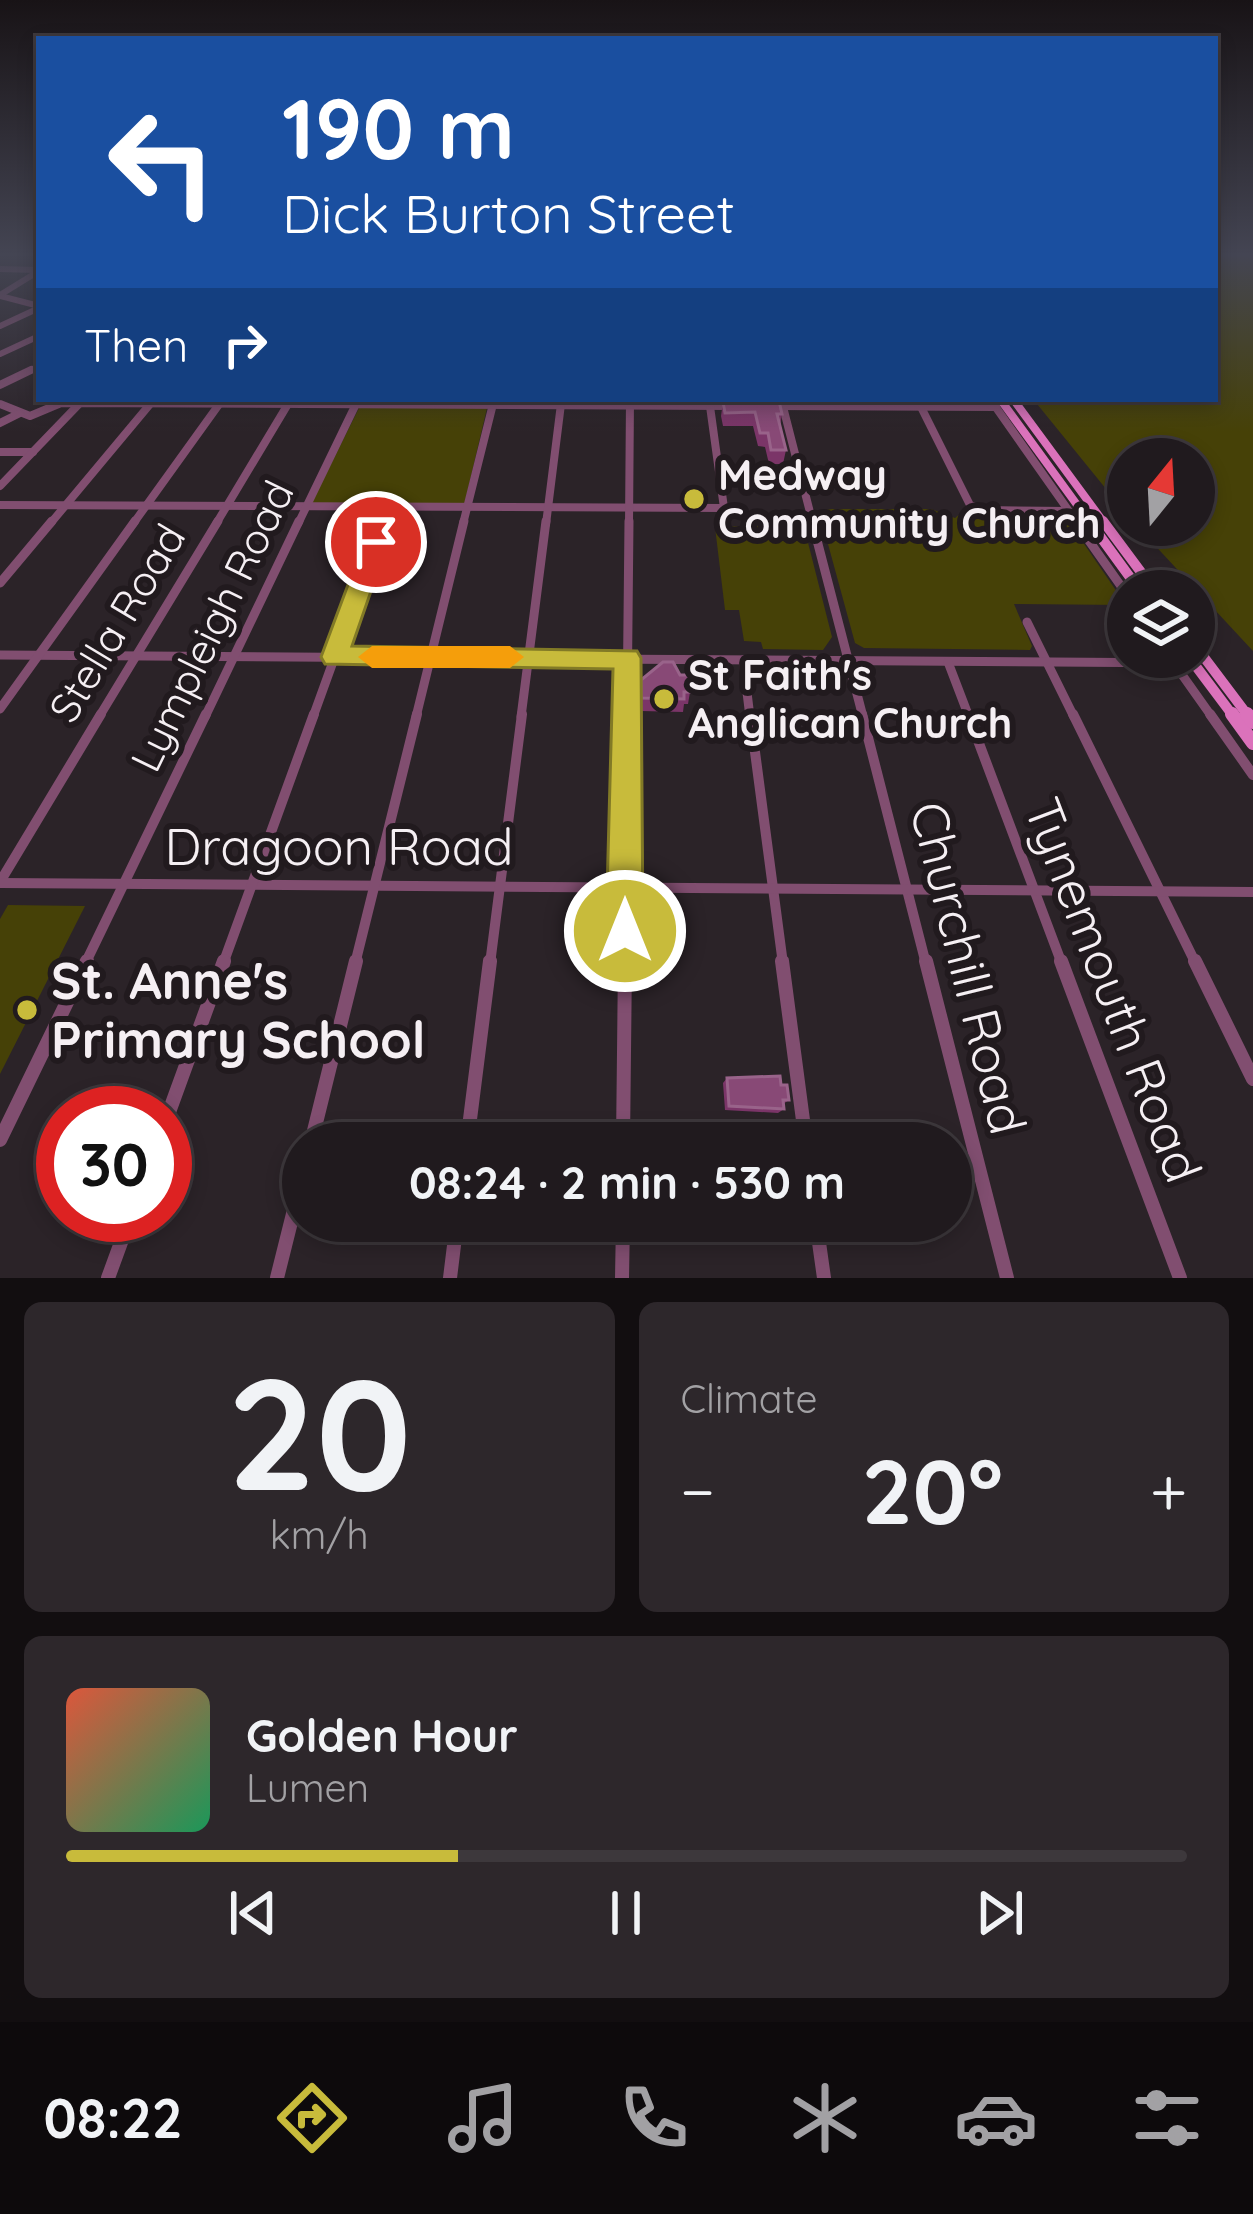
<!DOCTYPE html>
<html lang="en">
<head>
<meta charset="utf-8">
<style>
  body { margin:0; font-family:Quicksand,sans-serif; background:#2d272b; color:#f1f3f6; height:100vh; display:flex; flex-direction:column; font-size:45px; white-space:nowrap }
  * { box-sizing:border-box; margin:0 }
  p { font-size:39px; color:#a2a1a4 }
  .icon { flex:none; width:66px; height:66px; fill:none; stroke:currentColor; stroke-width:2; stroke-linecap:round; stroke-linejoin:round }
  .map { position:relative; height:1278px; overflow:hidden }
  .drawer { display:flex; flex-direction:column; gap:24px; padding:24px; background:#120e10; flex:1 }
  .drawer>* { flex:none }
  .guide { position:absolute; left:36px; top:36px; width:1182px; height:366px; border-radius:0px; box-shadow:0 6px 18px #0003,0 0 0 3px #3d383c; background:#1a4fa0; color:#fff; overflow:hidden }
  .needle { width:78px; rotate:18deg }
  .tools { position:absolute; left:1107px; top:438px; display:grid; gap:24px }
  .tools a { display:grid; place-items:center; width:108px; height:108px; border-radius:50%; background:#201a1e; box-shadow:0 6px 18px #0003,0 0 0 3px #3d383c; font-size:60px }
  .speed { position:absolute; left:36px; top:1086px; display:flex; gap:24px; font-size:60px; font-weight:700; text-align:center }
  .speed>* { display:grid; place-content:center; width:156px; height:156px; border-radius:50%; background:#201a1e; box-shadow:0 6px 18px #0003,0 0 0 3px #3d383c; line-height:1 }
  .speed .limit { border:18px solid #d22; background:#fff; color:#111 }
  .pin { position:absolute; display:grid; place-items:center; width:102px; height:102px; color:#fff; margin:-51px; border:6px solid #fff; border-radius:50%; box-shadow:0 3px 12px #0007 }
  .me { position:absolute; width:132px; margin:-66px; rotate:0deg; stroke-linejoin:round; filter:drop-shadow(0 0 9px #0008) }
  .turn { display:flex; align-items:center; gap:42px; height:252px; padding:0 48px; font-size:54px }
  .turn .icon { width:156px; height:156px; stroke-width:2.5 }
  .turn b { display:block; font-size:84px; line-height:102px }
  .then { display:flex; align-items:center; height:114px; padding:0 48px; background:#0003; gap:24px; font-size:45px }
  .big { font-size:90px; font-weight:700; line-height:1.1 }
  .drawer .tile { flex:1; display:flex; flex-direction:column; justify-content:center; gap:18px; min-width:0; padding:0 42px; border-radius:18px; background:#2d272b }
  .drawer .dial { align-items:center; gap:0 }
  .dial b { font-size:156px; line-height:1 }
  .song { display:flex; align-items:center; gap:36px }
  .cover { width:144px; height:144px; border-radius:18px; background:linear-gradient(135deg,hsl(10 70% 55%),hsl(150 70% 35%)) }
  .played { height:12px; border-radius:6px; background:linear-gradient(90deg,#c8bb3b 35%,#3d383c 35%) }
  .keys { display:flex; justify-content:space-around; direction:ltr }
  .heat { display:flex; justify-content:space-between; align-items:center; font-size:66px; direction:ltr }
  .drawer .tiles { flex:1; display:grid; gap:24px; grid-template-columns:1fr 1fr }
  .tile:last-child { grid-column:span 2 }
  .trip { position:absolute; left:282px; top:1122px; width:690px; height:120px; border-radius:60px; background:#201a1e; box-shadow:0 6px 18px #0003,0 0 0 3px #3d383c; font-weight:700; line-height:120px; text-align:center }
  .tabs { display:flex; height:192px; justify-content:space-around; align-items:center; background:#0d0a0c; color:#a2a1a4 }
  .tabs .icon { width:84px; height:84px }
  .tabs .selected { color:#c8bb3b }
  .tabs b { font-size:54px; color:#f1f3f6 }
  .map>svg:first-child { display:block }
  .green { fill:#464107 }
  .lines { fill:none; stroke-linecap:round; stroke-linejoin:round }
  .minor-far4 { stroke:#814e70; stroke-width:6 }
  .minor-far3 { stroke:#814e70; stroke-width:8 }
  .minor-far2 { stroke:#814e70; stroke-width:9 }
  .minor-far1 { stroke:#814e70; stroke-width:10 }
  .minor { stroke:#814e70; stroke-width:14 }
  .major-far2 { stroke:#db72bb; stroke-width:8 }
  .major-far1 { stroke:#db72bb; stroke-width:10 }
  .major { stroke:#db72bb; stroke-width:14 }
  .wall { fill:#7b3568 }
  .building { fill:#884976; stroke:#99638a; stroke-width:3 }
  .route { fill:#c8bb3b; stroke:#827a26; stroke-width:3 }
  .slow { fill:#f59e0b }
  .poi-dot { fill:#c8bb3b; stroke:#211a1e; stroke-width:4.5 }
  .labels { text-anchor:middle; stroke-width:12; stroke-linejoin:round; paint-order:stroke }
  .poi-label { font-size:42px; font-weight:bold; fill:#f5eff3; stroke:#211a1e; text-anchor:start }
  .street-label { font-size:42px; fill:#f5eff3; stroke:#211a1e }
  .near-street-label { font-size:51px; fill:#f5eff3; stroke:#211a1e }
  .near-poi-label { font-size:51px; font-weight:bold; fill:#f5eff3; stroke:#211a1e; text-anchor:start }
</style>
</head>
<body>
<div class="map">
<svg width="1253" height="1278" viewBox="0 0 1253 1278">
  <rect width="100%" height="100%" fill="#2b2328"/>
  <!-- green -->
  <g class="green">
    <path d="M1215 253H1253V651L1136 525H1194V459H1128V516L1033 399H1215Z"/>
    <path d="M359 408H487L464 506H310Z"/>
    <path d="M832 509H931L955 518 961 513 1054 514 1067 519 1126 605 1014 604 1032 646 1030 650 864 648 855 643 819 511Z"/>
    <path d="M761 513 801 515 832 637 823 650 763 649 761 642 744 641 739 610H725L715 527 762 526Z"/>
    <path d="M8 905 85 906 0 1074V919Z"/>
  </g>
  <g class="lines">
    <!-- minor-far4 -->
    <g class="minor-far4">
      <path d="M0 269 37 270"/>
      <path d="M0 295 39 271"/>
      <path d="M0 296 39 306"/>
      <path d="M0 326 39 308"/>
      <path d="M0 354 39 336"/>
      <path d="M25 373 39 366"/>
    </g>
    <!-- minor-far3 -->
    <g class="minor-far3">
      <path d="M0 385 31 370"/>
      <path d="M781 399 813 524"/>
      <path d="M917 399 970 505 983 510 1068 511"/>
      <path d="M990 399 1078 524"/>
      <path d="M0 404 30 416 61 403 733 406"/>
      <path d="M768 406 996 407"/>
      <path d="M0 423 20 413"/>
      <path d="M0 452H33"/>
      <path d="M0 486 80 403"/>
      <path d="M0 505 724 508 709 399"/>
      <path d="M50 524 151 403"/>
      <path d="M133 524 220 403"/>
      <path d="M216 524 288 404"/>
      <path d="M298 524 356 404"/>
      <path d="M383 524 389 507"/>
      <path d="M463 524 493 404"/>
      <path d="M546 524 561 404"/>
      <path d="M629 524 630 399"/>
    </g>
    <!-- minor-far2 -->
    <g class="minor-far2">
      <path d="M812 521 863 717"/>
      <path d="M1075 521 1128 596"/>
      <path d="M0 583 52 521"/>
      <path d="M1027 622 1074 717"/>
      <path d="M0 655 1194 663"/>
      <path d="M743 660 750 717"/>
      <path d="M948 662 969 717"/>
      <path d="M1173 662 1212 717"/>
      <path d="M0 709 135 521"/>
      <path d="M99 717 218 521"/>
      <path d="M205 717 299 521"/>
      <path d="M313 717 384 521"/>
      <path d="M416 717 464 521"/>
      <path d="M521 717 546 521"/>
      <path d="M627 717 629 521"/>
    </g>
    <!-- minor-far1 -->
    <g class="minor-far1">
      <path d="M750 714 783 964"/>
      <path d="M862 714 926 964"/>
      <path d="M968 714 1062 964"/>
      <path d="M1073 714 1196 964"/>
      <path d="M1210 714 1253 775"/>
      <path d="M0 882 101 714"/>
      <path d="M0 883 1253 892"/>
      <path d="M85 964 206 714"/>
      <path d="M223 964 314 714"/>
      <path d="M355 964 417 714"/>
      <path d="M490 964 522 714"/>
      <path d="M625 964 627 714"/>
    </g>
    <!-- minor -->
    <g class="minor">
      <path d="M782 961 806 1143"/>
      <path d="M926 961 1007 1278"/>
      <path d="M1061 961 1180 1278"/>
      <path d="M1195 961 1253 1079"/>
      <path d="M165 1123 224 961"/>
      <path d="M0 1140 87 961"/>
      <path d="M311 1143 356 961"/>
      <path d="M467 1143 490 961"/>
      <path d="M623 1143 625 961"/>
      <path d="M816 1221 824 1278"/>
      <path d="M108 1278 131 1215"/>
      <path d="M277 1278 303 1174"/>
      <path d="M450 1278 457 1221"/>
      <path d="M622 1278 623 1221"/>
    </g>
    <!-- major-far2 -->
    <g class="major-far2">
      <path d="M1000 399 1091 524"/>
      <path d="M1013 399 1105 524"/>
    </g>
    <!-- major-far1 -->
    <g class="major-far1">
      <path d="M1089 521 1140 591"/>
      <path d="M1103 521 1155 591"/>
      <path d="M1194 644 1249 717"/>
      <path d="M1189 657 1234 717"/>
      <path d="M1153 662 1162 657"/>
    </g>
    <!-- major -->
    <g class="major">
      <path d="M1232 714 1253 743"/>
      <path d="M1247 714 1253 722"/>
    </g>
  </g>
  <!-- wall -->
  <g class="wall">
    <path d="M723 402 782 414 780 426 786 450 783 464H769L765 447 758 446 753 426H723L721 416Z"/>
    <path d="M641 680 690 692 688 704H684L683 712 641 711Z"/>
    <path d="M727 1078 781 1085 789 1100 783 1104 784 1109 778 1113 725 1110 723 1083Z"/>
  </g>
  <!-- building -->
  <g class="building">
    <path d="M779 401 782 414H777L786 450H771L768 433H760L755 412 725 413 723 402Z"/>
    <path d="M663 662H673L680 675H689L690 692H684V699L641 698V680Z"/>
    <path d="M780 1076 781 1085H787L789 1100H783L784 1109 729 1106 727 1078Z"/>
  </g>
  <!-- sky -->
  <linearGradient id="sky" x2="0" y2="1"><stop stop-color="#181316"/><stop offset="0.59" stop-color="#444553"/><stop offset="1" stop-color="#444553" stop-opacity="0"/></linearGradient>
  <rect width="1253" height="432" fill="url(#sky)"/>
  <!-- route -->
  <path class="route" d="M376 534 388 542 352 646 637 651 641 658 643 931 638 944 625 949 612 944 606 931 613 669 325 664 321 657 364 542Z"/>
  <!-- slow -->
  <path class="slow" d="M372 646H510L524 657 510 668H372L358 657Z"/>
  <!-- markers -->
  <g class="poi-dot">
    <circle cx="694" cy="499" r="12"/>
    <circle cx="664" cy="699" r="12"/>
    <circle cx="27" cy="1010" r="12"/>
  </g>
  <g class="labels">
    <!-- poi labels -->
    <g class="poi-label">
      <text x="718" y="490">Medway<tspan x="718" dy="48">Community Church</tspan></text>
      <text x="688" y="690">St Faith's<tspan x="688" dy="48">Anglican Church</tspan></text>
    </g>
    <!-- street labels -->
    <g class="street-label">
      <text transform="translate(117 623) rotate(-59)" y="15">Stella Road</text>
      <text transform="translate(212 626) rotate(-64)" y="15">Lympleigh Road</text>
    </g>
    <!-- near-street labels -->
    <g class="near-street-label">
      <text x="339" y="865">Dragoon Road</text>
      <text transform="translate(968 968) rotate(76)" y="18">Churchill Road</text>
      <text transform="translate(1113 990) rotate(69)" y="18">Tynemouth Road</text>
    </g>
    <!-- near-poi labels -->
    <g class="near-poi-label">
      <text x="51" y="999">St. Anne's<tspan x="51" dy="59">Primary School</tspan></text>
    </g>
  </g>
</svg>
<div class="tools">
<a><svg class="needle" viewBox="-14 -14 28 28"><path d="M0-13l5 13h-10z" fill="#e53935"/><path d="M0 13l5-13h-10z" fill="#a2a1a4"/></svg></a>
<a><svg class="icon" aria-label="layers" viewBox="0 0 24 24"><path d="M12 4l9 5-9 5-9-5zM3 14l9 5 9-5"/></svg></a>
</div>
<div class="speed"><div class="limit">30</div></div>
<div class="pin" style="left:376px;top:542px;background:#d93025"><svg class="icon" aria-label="arrive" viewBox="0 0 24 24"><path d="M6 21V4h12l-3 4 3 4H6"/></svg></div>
<svg class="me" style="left:625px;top:931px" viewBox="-20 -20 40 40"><circle r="17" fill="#c8bb3b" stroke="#fff" stroke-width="3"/><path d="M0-11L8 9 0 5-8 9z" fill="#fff"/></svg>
<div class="trip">08:24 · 2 min · 530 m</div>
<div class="guide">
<div class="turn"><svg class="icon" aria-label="left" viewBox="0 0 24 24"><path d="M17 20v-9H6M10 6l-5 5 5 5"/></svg><div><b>190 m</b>Dick Burton Street</div></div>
<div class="then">Then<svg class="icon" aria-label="right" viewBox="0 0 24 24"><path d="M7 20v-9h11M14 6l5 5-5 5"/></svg></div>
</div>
</div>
<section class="drawer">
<div class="tiles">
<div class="tile dial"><b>20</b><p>km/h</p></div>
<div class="tile"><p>Climate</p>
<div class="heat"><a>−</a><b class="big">20°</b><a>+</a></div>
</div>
<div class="tile">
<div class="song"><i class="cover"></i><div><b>Golden Hour</b><p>Lumen</p></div></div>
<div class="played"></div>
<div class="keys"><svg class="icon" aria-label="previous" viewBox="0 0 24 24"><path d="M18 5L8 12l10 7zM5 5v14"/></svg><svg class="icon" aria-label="pause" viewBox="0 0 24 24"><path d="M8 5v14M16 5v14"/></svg><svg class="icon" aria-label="next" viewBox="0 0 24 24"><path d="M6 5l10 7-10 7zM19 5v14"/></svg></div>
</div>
</div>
</section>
<nav class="tabs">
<b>08:22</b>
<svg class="icon selected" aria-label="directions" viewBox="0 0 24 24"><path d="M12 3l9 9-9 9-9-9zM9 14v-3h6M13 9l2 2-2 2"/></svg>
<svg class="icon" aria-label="music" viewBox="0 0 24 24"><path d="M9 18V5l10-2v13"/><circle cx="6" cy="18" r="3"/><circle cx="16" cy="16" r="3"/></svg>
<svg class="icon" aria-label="phone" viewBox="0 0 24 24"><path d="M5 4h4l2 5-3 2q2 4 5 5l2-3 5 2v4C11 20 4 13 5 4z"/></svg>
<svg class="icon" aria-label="climate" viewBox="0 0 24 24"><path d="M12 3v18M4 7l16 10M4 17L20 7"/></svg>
<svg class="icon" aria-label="car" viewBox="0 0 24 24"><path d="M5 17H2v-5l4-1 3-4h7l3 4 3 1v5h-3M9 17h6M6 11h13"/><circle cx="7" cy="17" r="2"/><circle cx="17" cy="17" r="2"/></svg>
<svg class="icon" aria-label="filters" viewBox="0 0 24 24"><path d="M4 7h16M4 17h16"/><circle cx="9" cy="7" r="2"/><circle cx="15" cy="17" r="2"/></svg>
</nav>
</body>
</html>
